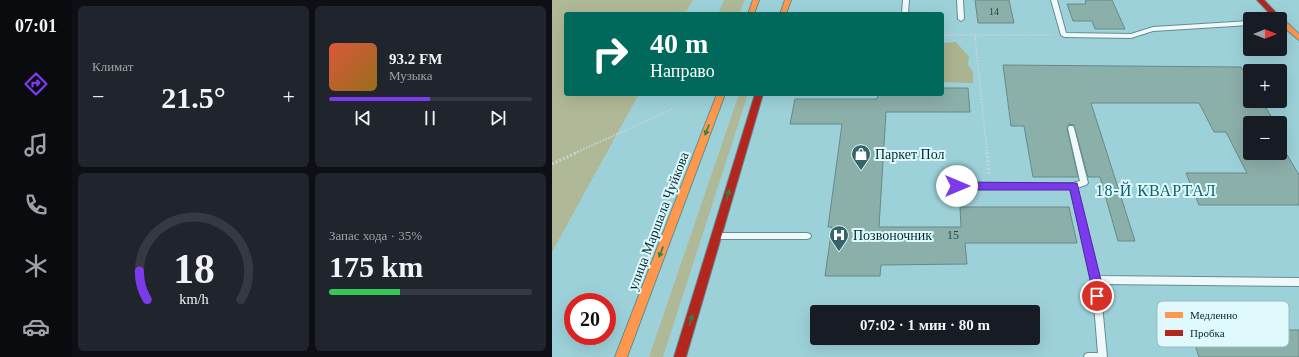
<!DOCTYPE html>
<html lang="ru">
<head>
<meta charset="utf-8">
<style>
  body { margin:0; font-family:"Times New Roman",serif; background:#20242c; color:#f1f3f6; height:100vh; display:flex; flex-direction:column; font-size:15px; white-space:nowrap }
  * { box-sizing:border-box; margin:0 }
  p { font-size:13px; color:#9ea1a6 }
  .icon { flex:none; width:22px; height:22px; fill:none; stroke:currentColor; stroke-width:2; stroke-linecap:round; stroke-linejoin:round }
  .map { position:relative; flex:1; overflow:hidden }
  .panel { display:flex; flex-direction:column; gap:6px; padding:6px; background:#0d0f14; width:480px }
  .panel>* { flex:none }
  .hud { position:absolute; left:12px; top:12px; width:380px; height:84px; border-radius:4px; box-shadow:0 4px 16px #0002; background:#00695c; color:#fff; overflow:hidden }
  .needle { width:26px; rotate:90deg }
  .controls { position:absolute; left:691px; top:12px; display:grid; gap:8px }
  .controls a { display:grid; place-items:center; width:44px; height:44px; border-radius:4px; background:#171b24; box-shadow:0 4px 16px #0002; font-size:20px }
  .speed { position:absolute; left:12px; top:293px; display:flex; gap:8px; font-size:20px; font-weight:700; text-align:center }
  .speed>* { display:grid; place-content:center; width:52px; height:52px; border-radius:50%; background:#171b24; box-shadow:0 4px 16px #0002; line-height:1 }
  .speed .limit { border:6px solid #d22; background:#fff; color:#111 }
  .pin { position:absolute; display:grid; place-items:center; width:34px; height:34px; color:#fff; margin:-17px; border:2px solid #fff; border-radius:50%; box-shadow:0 1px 4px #0007 }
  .me { position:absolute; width:44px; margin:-22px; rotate:90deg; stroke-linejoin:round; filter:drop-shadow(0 0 3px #0008) }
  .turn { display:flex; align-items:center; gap:14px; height:84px; padding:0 20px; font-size:18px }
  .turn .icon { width:52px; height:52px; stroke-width:2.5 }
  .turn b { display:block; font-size:28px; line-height:34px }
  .big { font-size:30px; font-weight:700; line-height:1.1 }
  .panel .card { flex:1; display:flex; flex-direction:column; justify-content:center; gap:6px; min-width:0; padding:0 14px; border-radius:6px; background:#20242c }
  .panel .dial { align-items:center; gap:0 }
  .dial svg { height:104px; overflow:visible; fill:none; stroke:#363941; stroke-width:7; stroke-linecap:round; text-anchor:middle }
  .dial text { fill:#f1f3f6; stroke:none }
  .song { display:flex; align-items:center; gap:12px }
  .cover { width:48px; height:48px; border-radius:6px; background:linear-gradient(135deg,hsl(10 70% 55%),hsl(40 70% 35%)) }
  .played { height:4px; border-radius:2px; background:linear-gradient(90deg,#7c3aed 50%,#363941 50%) }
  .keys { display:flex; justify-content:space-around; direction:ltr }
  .heat { display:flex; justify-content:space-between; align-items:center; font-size:22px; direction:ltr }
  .charge { height:6px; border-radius:3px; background:linear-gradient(90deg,#34c759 35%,#363941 0) }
  .panel .tiles { flex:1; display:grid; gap:6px; grid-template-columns:repeat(2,1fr) }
  .trip { position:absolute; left:258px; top:305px; width:230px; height:40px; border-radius:4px; background:#171b24; box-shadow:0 4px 16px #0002; font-weight:700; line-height:40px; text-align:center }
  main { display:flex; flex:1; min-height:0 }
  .tabs { display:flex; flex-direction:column; width:72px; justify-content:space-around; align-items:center; background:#090b0e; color:#9ea1a6 }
  .tabs .icon { width:28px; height:28px }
  .tabs .current { color:#7c3aed }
  .tabs b { font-size:18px; color:#f1f3f6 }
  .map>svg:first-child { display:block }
  .green { fill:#b0b997 }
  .forest { fill:#acb38f }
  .building { fill:#8bafa9; stroke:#688a85 }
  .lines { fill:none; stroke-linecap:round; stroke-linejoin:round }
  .lane-casing { stroke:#5f8f95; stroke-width:2 }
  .slow-casing { stroke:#5f8f95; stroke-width:2 }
  .jam-casing { stroke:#5f8f95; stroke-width:2 }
  .path-far1 { stroke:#c3d4d6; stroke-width:2; stroke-dasharray:1.5 1.5; stroke-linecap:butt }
  .path { stroke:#c3d4d6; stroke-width:3; stroke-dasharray:2 2; stroke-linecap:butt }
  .lane { fill:#f0f8f9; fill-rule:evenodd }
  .slow { fill:#ff974d; fill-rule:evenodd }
  .jam { fill:#b3261e; fill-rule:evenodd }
  .oneway { fill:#32804b }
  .route { fill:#7c3aed; stroke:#51269a }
  .labels { text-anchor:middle; stroke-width:4; stroke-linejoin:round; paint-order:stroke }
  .far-number-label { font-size:10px; fill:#234a4d }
  .number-label { font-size:12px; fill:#234a4d }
  .poi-label { font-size:14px; fill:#00292e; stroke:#dff9fd; text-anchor:start }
  .street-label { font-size:14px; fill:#00292e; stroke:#dff9fd }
  .quarter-label { font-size:16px; letter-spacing:1px; fill:#0d626c; stroke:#dff9fd }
  .key { fill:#dff9fd; stroke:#9cbbbf; stroke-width:1 }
  .key-label { font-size:11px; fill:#00292e }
</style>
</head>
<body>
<main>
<nav class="tabs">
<b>07:01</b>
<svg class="icon current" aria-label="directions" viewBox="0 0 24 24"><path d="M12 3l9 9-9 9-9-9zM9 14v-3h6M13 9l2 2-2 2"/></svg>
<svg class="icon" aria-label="music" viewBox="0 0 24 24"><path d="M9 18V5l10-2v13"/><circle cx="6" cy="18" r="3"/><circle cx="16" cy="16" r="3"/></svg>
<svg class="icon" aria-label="phone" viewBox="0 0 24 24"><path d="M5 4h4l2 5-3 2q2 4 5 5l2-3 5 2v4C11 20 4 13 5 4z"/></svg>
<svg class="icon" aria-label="climate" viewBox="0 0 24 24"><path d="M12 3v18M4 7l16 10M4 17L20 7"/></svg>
<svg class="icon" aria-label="car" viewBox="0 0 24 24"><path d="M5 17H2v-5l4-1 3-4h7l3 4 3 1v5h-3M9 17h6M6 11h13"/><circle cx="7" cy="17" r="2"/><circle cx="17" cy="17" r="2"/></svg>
</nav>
<section class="panel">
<div class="tiles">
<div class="card"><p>Климат</p>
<div class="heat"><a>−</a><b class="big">21.5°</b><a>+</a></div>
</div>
<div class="card">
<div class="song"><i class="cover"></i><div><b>93.2 FM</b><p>Музыка</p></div></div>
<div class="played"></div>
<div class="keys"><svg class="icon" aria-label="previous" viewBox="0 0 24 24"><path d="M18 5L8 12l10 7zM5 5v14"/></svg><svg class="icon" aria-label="pause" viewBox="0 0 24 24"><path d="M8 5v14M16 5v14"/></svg><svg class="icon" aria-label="next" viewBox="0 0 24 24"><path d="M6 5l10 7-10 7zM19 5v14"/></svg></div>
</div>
<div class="card dial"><svg viewBox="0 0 100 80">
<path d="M14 69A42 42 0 1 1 86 69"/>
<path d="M14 69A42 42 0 0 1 8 47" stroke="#7c3aed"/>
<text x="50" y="56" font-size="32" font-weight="700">18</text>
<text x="50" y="72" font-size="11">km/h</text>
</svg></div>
<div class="card"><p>Запас хода · 35%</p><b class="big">175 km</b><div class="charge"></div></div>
</div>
</section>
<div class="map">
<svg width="747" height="357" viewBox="0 0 747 357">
  <rect width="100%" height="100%" fill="#9dd1d9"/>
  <!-- green -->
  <g class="green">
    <path d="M0 0H141L133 14H14V94H87L0 252Z"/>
    <path d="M172 0H193L187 14H166Z"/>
    <path d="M187 94H196L111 357H97Z"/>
  </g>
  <!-- forest -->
  <path class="forest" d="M404 42 417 57 416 65 421 72V83L390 82V43Z"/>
  <!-- building -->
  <g class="building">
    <path d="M423 0H457L462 23H426Z"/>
    <path d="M535 0H560L573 29H543L540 21H521L515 4H534L533 1Z"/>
    <path d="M451 65 689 67 698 82V101H710L723 123H698V153H734L747 175V205H647L634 173H695L674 132H662L647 103H539L583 241H566L548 177H536L522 125 517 124 515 128 526 177H481L472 126H459Z"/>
    <path d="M390 88H416L418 112H334L327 227H409L408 207H517L525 243H413L415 264 329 265 328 276H273L280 227H276L290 124H238L243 99H325L326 94H390Z"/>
    <path d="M629 302H670L681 330H747V357H647Z"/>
  </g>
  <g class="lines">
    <!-- lane casing -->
    <g class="lane-casing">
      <g id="lane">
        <path d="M351 0H357L356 14H350Z"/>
        <path d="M405 0H411L412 19 409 21 406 19Z"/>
        <path d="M499 0H505L514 33 579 34 601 27 698 21V25L601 31 579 38 512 37 509 35Z"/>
        <path d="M517 126H521L522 128 536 183 534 185 525 188 547 276 747 278V286L548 284 555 357H532L533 354 536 353H546L540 280 518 189H405L402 188 401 186 402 184 405 183H521L528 181 516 128Z"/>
        <path d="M167 233H255L258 234 259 236 258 238 255 239H167L164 238 163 236 164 234Z"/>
      </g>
    </g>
    <!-- slow casing -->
    <g class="slow-casing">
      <g id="slow">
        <path d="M201 0H207L202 14H196Z"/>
        <path d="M233 0H239L234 14H228Z"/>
        <path d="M726 18H730L747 34V40L728 24V19Z"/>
        <path d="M165 94H173L75 357H63Z"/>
      </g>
    </g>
    <!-- jam casing -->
    <g class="jam-casing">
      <g id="jam">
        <path d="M705 0H712L729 18V20L728 21V19H723Z"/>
        <path d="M203 94H211L134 357H122Z"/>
      </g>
    </g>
    <!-- path-far1 -->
    <g class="path-far1">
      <path d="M390 35H499"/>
      <path d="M423 36 435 153"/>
      <path d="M23 153 121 109"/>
    </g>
    <!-- path -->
    <g class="path">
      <path d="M435 152 437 174"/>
      <path d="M0 164 26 152"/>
    </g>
    <!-- lane -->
    <use href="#lane" class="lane"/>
    <!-- slow -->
    <use href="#slow" class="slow"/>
    <!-- jam -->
    <use href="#jam" class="jam"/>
  </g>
  <!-- one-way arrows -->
  <defs><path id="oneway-solid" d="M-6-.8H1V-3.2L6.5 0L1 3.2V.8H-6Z"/></defs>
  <g class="oneway">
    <use href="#oneway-solid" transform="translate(155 130) rotate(111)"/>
    <use href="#oneway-solid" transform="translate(176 195) rotate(-73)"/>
    <use href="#oneway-solid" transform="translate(109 252) rotate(111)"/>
    <use href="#oneway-solid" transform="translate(139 320) rotate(-73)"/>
  </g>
  <!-- route -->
  <path class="route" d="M405 182 525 183 549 280 550 296 549 299 545 301 541 299 538 280 518 190H405L401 189 400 186 401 183Z"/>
  <!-- icons -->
  <defs>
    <g id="shop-pin" transform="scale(1)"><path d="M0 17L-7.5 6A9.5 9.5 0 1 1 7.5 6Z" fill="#37646a" stroke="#dff9fd"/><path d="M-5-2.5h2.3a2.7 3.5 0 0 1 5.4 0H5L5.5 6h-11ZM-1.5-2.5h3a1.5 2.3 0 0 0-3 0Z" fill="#fff"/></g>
    <g id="hospital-pin" transform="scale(1)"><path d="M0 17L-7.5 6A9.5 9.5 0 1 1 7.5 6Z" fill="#37646a" stroke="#dff9fd"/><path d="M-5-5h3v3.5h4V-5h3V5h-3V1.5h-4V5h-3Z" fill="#fff"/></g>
  </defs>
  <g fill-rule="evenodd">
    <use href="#shop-pin" x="309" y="154"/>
    <use href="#hospital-pin" x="287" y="235"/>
  </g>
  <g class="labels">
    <!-- far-number labels -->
    <g class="far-number-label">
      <text x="442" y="15">14</text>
    </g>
    <!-- number labels -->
    <g class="number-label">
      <text x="401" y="239">15</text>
    </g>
    <!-- poi labels -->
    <g class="poi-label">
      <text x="323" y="159">Паркет Пол</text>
      <text x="301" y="240">Позвоночник</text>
    </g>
    <!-- street labels -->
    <g class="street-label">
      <text transform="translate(106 221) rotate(-69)" y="5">улица Маршала Чуйкова</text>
    </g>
    <!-- quarter labels -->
    <g class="quarter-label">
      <text x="604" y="196">18-Й КВАРТАЛ</text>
    </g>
  </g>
  <!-- legend -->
  <rect x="605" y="301" width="132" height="46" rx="6" class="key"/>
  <rect x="613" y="312" width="18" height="6" fill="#ff974d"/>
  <rect x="613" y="330" width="18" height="6" fill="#b3261e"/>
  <g class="key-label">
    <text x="638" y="319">Медленно</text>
    <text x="638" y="337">Пробка</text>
  </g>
</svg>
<div class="controls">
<a><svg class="needle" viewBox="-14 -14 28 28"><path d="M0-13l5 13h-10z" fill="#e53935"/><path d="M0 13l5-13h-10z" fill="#9ea1a6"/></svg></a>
<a>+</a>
<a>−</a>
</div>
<div class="speed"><div class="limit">20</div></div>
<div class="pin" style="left:545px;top:296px;background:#d93025"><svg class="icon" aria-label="arrive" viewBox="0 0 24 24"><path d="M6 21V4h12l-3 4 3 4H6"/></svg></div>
<svg class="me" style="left:405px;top:186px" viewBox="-20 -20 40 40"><circle r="19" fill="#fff"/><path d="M0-13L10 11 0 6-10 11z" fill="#7c3aed"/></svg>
<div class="trip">07:02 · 1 мин · 80 m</div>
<div class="hud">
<div class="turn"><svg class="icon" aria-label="right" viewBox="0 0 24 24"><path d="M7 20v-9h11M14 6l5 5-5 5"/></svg><div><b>40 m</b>Направо</div></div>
</div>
</div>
</main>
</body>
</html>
